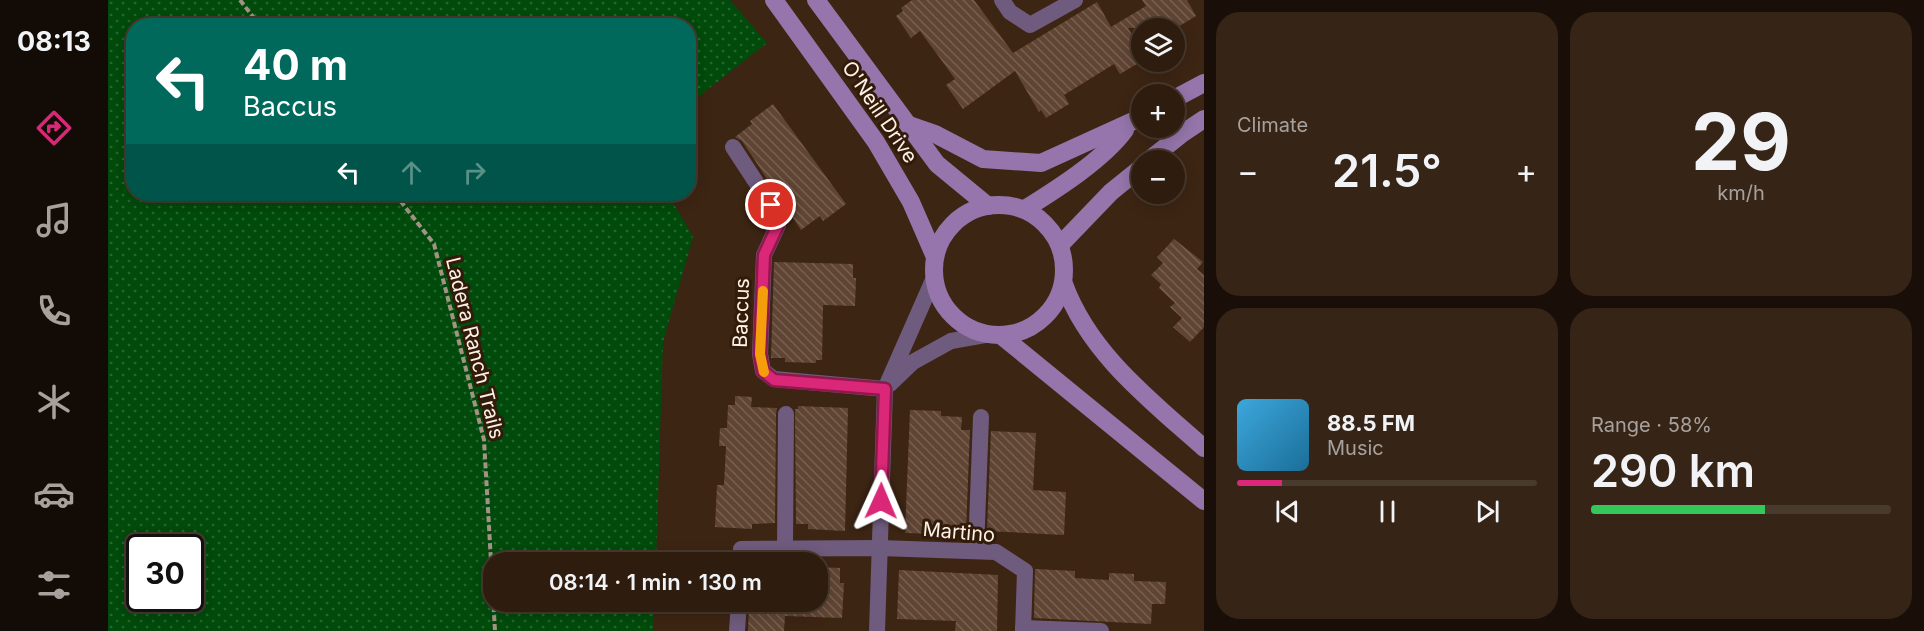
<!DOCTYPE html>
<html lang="en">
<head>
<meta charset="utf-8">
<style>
  body { margin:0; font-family:Inter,sans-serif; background:#362517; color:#f1f3f6; height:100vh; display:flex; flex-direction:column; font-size:22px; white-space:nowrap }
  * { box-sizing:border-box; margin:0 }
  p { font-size:20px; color:#a7a19e }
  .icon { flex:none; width:33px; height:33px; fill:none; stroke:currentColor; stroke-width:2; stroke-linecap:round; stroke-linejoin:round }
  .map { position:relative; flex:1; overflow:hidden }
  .side { display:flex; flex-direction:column; gap:12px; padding:12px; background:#190f08; width:720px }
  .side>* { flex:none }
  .top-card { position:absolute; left:18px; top:18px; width:570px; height:183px; border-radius:24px; box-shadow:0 3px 15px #0003,0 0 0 2px #493a2e; background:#00695c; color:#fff; overflow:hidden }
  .buttons { position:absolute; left:1023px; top:18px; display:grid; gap:12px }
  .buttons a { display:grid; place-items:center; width:54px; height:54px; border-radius:50%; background:#2e1c0e; box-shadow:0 3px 15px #0003,0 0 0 2px #493a2e; font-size:30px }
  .speed { position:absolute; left:18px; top:534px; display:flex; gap:12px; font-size:30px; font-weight:700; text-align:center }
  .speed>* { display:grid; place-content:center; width:78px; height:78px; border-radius:50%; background:#2e1c0e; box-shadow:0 3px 15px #0003,0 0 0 2px #493a2e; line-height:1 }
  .speed .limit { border:3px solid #111; border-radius:9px; background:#fff; color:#111 }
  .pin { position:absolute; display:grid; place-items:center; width:51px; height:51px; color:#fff; margin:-26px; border:3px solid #fff; border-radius:50%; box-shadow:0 2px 6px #0007 }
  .me { position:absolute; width:66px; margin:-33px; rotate:1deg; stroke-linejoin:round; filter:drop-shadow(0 0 4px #0008) }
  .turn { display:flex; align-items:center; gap:21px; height:126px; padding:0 18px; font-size:27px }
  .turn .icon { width:78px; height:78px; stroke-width:2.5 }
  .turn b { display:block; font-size:42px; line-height:51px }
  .lanes { display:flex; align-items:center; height:57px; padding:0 18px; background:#0003; justify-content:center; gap:30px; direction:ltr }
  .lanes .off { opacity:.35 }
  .big { font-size:45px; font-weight:600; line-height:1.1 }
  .side .widget { flex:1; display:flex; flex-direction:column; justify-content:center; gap:9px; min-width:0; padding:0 21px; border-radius:24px; background:#362517 }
  .side .dial { align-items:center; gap:0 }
  .dial b { font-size:78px; line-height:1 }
  .song { display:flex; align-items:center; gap:18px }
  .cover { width:72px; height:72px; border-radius:9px; background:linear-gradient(135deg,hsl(200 70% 55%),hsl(200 70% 35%)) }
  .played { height:6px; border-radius:3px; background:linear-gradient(90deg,#db2777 15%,#493a2e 15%) }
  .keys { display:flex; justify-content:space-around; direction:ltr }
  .heat { display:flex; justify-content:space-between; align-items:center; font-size:33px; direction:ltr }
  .charge { height:9px; border-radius:4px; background:linear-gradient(90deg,#34c759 58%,#493a2e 0) }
  .side .tiles { flex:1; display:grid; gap:12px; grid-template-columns:repeat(2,1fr) }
  .trip { position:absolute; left:375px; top:552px; width:345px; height:60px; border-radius:24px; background:#2e1c0e; box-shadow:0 3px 15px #0003,0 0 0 2px #493a2e; font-weight:600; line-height:60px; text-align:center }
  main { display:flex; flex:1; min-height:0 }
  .tab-bar { display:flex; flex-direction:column; width:108px; justify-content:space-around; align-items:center; background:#120b06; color:#a7a19e }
  .tab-bar .icon { width:42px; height:42px }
  .tab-bar .on { color:#db2777 }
  .tab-bar b { font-size:27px; color:#f1f3f6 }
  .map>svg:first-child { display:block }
  .grass { fill:url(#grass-dots); fill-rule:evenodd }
  .building { fill:url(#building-back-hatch) }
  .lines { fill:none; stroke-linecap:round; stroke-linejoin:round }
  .path { stroke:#a49285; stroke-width:4; stroke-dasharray:6 3; stroke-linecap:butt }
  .street { stroke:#6f5b7d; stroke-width:16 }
  .secondary { stroke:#9575ab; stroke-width:18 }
  .route-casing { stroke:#8e194d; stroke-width:15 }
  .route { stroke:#db2777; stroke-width:10 }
  .slow { stroke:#f59e0b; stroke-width:10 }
  .labels { text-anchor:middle; stroke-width:6; stroke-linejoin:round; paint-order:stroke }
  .street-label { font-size:20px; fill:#fef1e8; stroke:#321b09 }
</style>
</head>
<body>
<main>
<nav class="tab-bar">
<b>08:13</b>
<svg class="icon on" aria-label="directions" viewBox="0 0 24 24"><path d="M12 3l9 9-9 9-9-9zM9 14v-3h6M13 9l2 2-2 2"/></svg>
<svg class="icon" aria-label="music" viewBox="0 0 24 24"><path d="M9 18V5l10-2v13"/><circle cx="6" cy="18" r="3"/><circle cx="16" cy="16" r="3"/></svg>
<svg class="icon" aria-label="phone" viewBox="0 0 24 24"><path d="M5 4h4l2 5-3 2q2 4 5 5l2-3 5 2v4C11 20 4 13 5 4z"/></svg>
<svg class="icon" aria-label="climate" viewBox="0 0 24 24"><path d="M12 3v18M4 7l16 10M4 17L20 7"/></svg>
<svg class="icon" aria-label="car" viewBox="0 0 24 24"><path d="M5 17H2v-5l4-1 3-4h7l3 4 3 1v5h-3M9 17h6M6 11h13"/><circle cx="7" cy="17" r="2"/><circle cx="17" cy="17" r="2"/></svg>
<svg class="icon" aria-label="filters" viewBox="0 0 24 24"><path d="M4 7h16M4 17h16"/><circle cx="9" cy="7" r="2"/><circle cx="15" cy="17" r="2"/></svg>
</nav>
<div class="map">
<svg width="1096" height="631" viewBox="0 0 1096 631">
  <defs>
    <pattern id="grass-dots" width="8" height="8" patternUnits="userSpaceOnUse" patternTransform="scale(1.5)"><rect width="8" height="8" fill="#004b0b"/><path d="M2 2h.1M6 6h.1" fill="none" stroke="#26652f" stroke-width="1.8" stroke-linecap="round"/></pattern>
    <pattern id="building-back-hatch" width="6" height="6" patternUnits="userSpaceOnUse" patternTransform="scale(1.5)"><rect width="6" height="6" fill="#604534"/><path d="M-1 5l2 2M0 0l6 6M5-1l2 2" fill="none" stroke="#786051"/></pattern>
  </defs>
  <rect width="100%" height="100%" fill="#3d2513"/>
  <!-- grass -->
  <path class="grass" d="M0 0H622L659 43 581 104 580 26H26V194H560L585 237 555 342 548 562H386V602H546L545 631H0ZM32 548H82V598H32Z"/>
  <!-- building -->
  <g class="building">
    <path d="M804 0H866L905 53 989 2 1003 27 1038 6 1034 0H1079L1088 16 1068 28H1020L1034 51V61L1012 74 1006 64 956 95 961 104 938 118 933 110 931 112 907 71 855 109 838 85 847 79 834 61 812 31 803 38 788 16 795 11 793 8Z"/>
    <path d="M665 104 738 204 715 221 712 216 693 230 634 141 627 137 644 124 642 121Z"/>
    <path d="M1066 239 1095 262 1089 269 1096 275V327L1082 342 1065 327 1074 318 1062 307 1067 303 1051 288 1053 284 1043 275 1055 263 1049 257Z"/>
    <path d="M666 262 745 264V278H748L747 306 715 305 714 360H708V363L677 362V358H663Z"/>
    <path d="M627 396 644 397 643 407 669 408 668 414 667 523 644 524V529L607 527 609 485H616L618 446H611L612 428H619L620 405H627Z"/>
    <path d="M690 406 740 408 737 531 700 529V524H688L687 409H690Z"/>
    <path d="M802 410 833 411V416L854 417 853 430H862L858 530H834V534L797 533Z"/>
    <path d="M883 431 928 433 925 490 958 492 956 535 879 531Z"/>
    <path d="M710 567 732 568V583H736L734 618 677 616 676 631H640L641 602H710Z"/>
    <path d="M927 569 967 571V578L1001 580V573L1026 574V581L1058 582 1057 604H1044L1043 624 926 618Z"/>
    <path d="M791 570 890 575 889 631H847L848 621 789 619Z"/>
  </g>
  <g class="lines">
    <!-- path -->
    <g class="path">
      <path d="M132 0 152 26"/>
      <path d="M287 194 326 244 376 440 387 631"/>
    </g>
    <!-- street -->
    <g class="street">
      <path d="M894 0 902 12 922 25 967 0"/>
      <path d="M625 147 663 205 668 215 670 225 656 255 652 354 655 371 666 379 777 389"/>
      <path d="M782 384 805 362 843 341 877 335"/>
      <path d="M677 548 678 414"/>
      <path d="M868 551 873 417"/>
      <path d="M632 562 633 549 772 548 888 552 917 571 915 631"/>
      <path d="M915 628 993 631"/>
      <path d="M629 631 631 602"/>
      <path d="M769 631 777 389 825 280"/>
    </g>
    <!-- secondary -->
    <g class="secondary">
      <path d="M666 0 768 142 803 202 827 257"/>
      <path d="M708 0 829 164 880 206"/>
      <path d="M1066 99 1096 83"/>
      <path d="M801 125 827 134 875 159 933 163 1034 117"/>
      <path d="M1041 160 1075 133 1096 119"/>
      <circle cx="891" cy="270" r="65"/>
      <path d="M917 209C949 189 995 160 1017 130"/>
      <path d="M953 244 1003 192 1034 167"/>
      <path d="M956 284C981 353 1042 400 1096 448"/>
      <path d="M895 337 1096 501"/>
    </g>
  </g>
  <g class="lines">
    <!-- route casing -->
    <g class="route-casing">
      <path id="route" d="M663 205 668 215 670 225 656 255 652 354 655 371 666 380 777 389 773 501"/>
    </g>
    <!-- route -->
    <use href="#route" class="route"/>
    <!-- slow -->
    <path class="slow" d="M655 291 652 354 656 372"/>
  </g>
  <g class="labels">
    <!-- street labels -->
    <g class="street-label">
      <text transform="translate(772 112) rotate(56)" y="7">O'Neill Drive</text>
      <text transform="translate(633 313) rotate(-88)" y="7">Baccus</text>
      <text transform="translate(367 348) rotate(76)" y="7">Ladera Ranch Trails</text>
      <text transform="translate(851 532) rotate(5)" y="7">Martino</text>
    </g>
  </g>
</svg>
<div class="buttons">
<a><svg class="icon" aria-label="layers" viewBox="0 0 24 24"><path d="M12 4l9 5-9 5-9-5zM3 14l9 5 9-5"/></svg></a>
<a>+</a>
<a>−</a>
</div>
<div class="speed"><div class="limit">30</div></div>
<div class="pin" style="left:663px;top:205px;background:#d93025"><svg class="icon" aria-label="arrive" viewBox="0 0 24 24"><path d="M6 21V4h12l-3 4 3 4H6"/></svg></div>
<svg class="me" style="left:773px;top:501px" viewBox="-20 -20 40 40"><path d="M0-17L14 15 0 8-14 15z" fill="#db2777" stroke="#fff" stroke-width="4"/></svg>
<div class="trip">08:14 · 1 min · 130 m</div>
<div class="top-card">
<div class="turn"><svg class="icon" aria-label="left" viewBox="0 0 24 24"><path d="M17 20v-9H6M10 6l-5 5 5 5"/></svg><div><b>40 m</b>Baccus</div></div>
<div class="lanes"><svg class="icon" aria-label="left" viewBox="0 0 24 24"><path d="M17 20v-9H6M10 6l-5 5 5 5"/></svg><svg class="icon off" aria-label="ahead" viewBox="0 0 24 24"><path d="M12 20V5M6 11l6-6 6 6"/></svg><svg class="icon off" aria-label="right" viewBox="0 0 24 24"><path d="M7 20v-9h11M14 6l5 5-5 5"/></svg></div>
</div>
</div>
<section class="side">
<div class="tiles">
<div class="widget"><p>Climate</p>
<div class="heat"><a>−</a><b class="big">21.5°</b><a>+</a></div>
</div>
<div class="widget dial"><b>29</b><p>km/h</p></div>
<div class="widget">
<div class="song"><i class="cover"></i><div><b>88.5 FM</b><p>Music</p></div></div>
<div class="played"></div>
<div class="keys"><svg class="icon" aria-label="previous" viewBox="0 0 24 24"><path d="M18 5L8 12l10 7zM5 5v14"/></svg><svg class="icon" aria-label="pause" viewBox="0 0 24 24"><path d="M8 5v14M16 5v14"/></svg><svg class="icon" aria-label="next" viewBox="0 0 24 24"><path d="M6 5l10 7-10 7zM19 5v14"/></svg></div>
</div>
<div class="widget"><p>Range · 58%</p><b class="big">290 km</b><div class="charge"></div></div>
</div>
</section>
</main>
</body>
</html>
